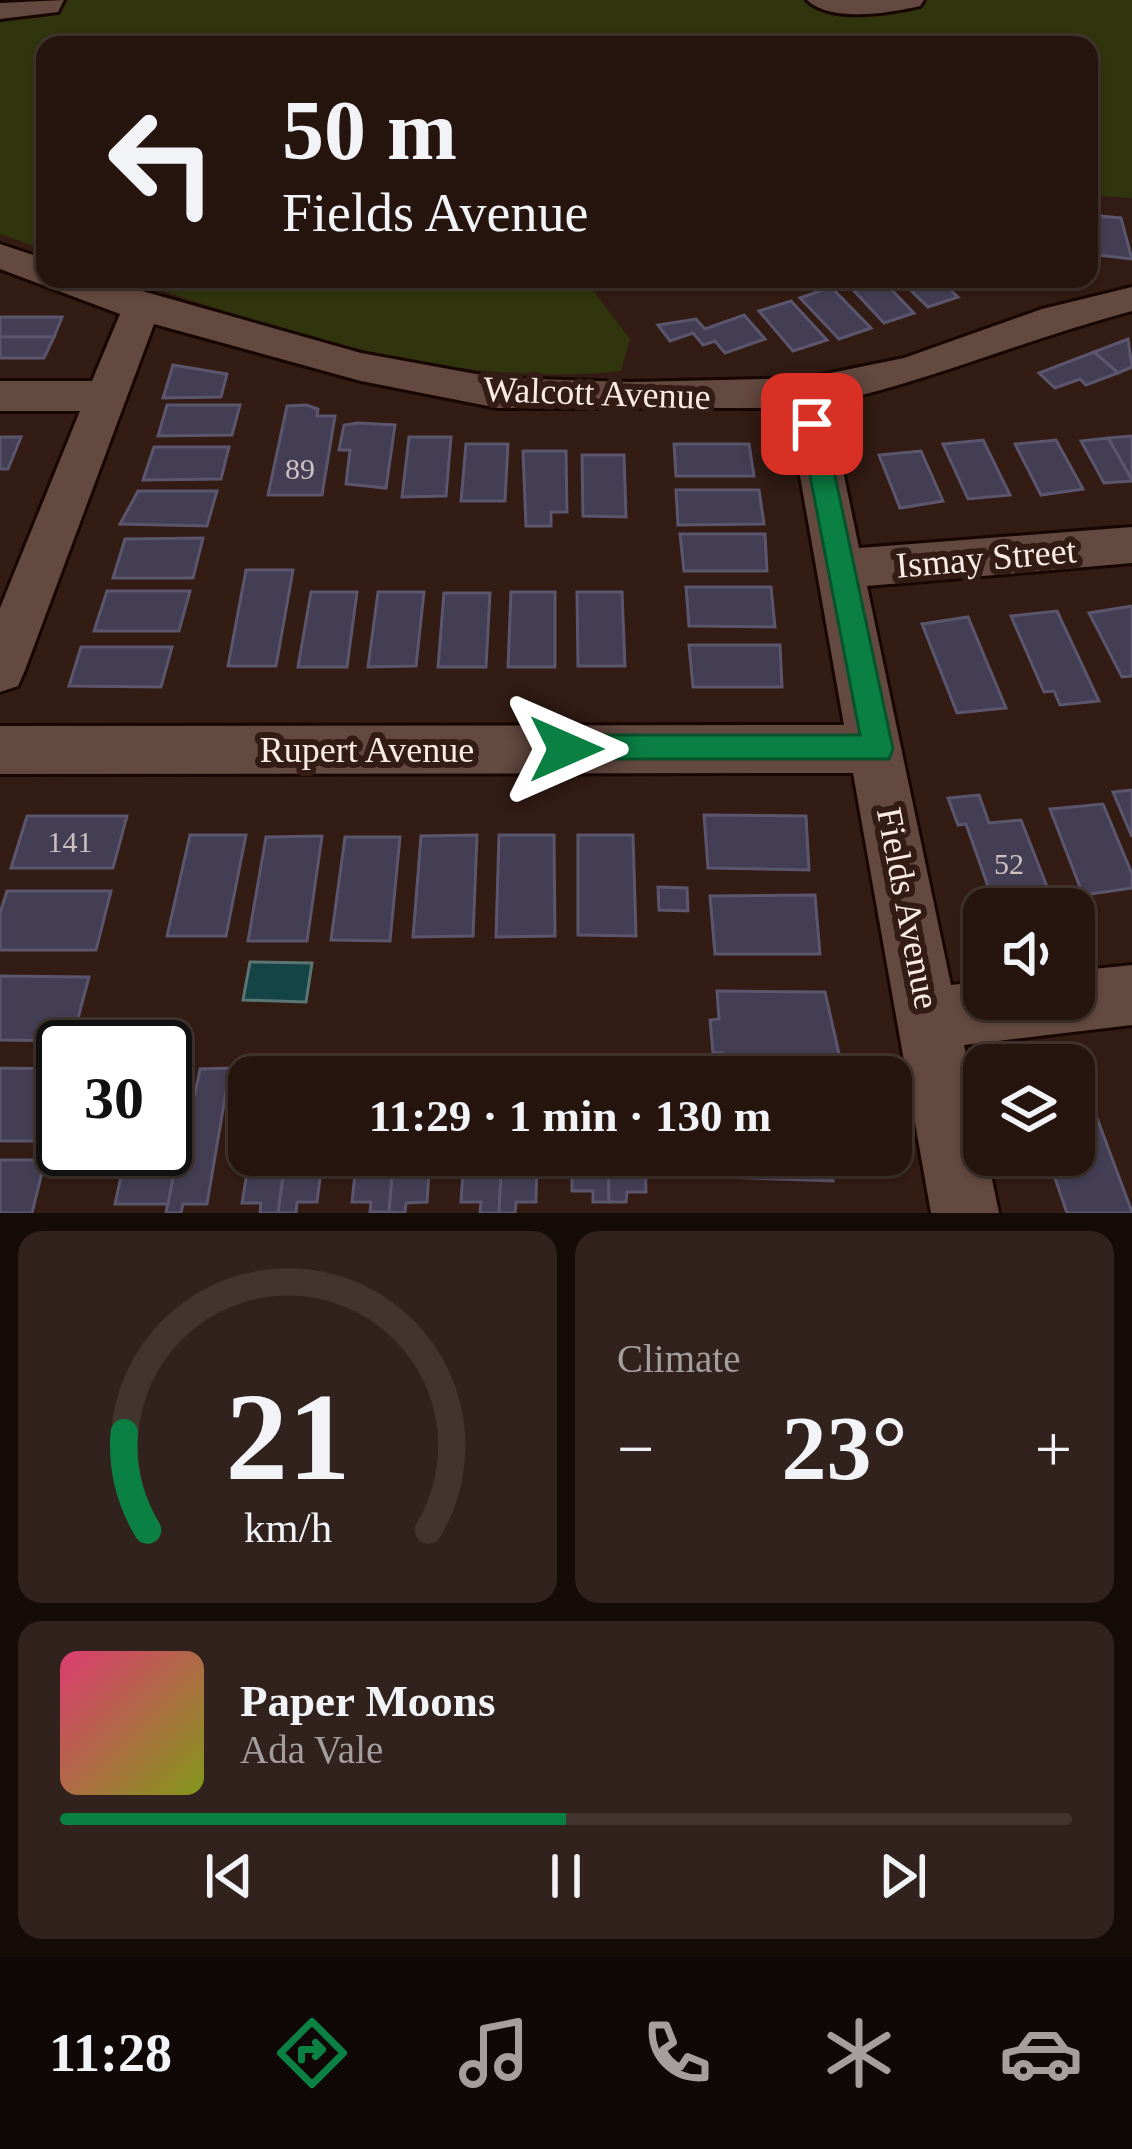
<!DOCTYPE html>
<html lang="en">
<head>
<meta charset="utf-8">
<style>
  body { margin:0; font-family:"Times New Roman",serif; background:#32221d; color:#f1f3f6; height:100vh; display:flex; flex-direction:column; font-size:45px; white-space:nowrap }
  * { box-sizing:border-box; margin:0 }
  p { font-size:39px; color:#a49f9e }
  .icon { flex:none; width:66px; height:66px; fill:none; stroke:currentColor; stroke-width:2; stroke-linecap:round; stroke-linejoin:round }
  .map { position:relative; height:1213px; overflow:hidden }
  .side { display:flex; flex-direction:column; gap:18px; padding:18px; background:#150c08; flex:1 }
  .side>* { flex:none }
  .top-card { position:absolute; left:36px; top:36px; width:1062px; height:252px; border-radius:24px; box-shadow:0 3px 9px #0004,0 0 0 3px #42342f; background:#26150f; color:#f1f3f6; overflow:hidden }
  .controls { position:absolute; left:963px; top:888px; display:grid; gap:24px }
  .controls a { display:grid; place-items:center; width:132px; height:132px; border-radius:24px; background:#26150f; box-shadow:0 3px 9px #0004,0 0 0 3px #42342f; font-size:60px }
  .speed { position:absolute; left:36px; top:1020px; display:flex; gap:24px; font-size:60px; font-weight:700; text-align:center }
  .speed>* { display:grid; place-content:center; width:156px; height:156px; border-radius:50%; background:#26150f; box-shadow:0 3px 9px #0004,0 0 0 3px #42342f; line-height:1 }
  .speed .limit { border:6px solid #111; border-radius:18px; background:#fff; color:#111 }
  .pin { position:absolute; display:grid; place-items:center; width:102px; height:102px; color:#fff; margin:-51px; border-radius:24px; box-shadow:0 6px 18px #0006 }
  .me { position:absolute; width:132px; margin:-66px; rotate:90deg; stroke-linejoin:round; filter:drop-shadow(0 0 9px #0008) }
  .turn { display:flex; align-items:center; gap:42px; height:252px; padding:0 48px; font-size:54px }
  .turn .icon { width:156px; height:156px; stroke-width:2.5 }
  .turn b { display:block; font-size:84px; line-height:102px }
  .big { font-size:90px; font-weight:700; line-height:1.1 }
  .side .tile { flex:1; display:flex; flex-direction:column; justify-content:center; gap:18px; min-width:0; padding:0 42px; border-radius:24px; background:#32221d }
  .side .dial { align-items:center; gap:0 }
  .dial svg { height:312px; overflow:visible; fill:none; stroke:#42342f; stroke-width:7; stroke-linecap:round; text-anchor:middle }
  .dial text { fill:#f1f3f6; stroke:none }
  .song { display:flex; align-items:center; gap:36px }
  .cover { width:144px; height:144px; border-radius:18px; background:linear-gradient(135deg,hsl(340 70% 55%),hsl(70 70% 35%)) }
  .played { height:12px; border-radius:6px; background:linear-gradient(90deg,#0b8043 50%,#42342f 50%) }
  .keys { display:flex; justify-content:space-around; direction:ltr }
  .heat { display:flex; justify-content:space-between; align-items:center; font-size:66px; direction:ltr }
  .side .tiles { flex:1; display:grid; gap:18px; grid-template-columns:1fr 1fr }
  .tile:last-child { grid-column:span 2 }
  .trip { position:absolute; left:228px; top:1056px; width:684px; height:120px; border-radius:24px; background:#26150f; box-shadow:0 3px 9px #0004,0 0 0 3px #42342f; font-weight:700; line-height:120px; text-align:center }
  .tabs { display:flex; height:192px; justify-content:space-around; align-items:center; background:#0f0806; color:#a49f9e }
  .tabs .icon { width:84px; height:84px }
  .tabs .current { color:#0b8043 }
  .tabs b { font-size:54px; color:#f1f3f6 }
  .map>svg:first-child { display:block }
  .green { fill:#30350d }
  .water { fill:#144445; stroke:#597675; stroke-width:3 }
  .building { fill:#433e54; stroke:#5b556d; stroke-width:3 }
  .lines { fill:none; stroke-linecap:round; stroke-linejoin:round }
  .minor-casing { stroke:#180602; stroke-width:6 }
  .minor { fill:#634940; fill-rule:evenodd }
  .route { fill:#0b8043; stroke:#07532c; stroke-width:3 }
  .labels { text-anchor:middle; stroke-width:12; stroke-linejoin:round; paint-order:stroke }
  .number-label { font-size:30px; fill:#ccc0c1 }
  .street-label { font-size:36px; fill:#faebe5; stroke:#321c14 }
</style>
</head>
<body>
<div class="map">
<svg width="1132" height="1213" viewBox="0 0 1132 1213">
  <rect width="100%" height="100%" fill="#321c14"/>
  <!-- green -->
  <g class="green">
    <path d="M0 0H1132V198L1089 195V45H45V250L0 234Z"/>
    <path d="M129 279H618L591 288 630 339 621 371C456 389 284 333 129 279Z"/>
  </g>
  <!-- water -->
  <path class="water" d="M250 962 312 963 306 1002 243 1000Z"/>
  <!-- building -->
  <g class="building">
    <path d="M1089 215 1121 218 1132 259 1097 255Z"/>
    <path d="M843 279H881L914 313 884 323Z"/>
    <path d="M899 279H939L958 297 928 307Z"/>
    <path d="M831 287 871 328 839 339 800 298Z"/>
    <path d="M791 301 827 340 793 351 759 311Z"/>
    <path d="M744 315 765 339 725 353 715 341 703 345 693 333 670 341 658 325 696 319 705 329Z"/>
    <path d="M0 317H62L54 337H0Z"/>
    <path d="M0 337H54L44 358H0Z"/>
    <path d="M1128 339 1132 367 1118 373 1094 352Z"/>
    <path d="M1094 352 1118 373 1086 385 1080 379 1055 388 1039 373Z"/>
    <path d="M173 365 227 374 221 397 163 398Z"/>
    <path d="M167 405H240L232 435 158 436Z"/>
    <path d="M306 405 318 409 317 416H335L322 495H268L287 406Z"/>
    <path d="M358 423 395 425 386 488 346 484 350 450H339L344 425Z"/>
    <path d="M1132 436V480L1108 438Z"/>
    <path d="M0 437H21L8 469H0Z"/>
    <path d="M409 437H451L446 496 402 497Z"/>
    <path d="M1108 438 1132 480V481L1104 483 1081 441Z"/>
    <path d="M983 440 1010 495 968 499 943 444Z"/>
    <path d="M1056 440 1083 489 1041 495 1015 444Z"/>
    <path d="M466 444H508L505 501H461Z"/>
    <path d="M674 444H749L754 476H676Z"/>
    <path d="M154 447H229L221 479 143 480Z"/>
    <path d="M523 451H566L567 512H551V526H526Z"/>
    <path d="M921 451 943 501 900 508 879 455Z"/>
    <path d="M582 455H624L626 517 583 516Z"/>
    <path d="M676 490H759L764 524 678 525Z"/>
    <path d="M138 491H217L207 526 120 524Z"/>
    <path d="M680 534H765L767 571H684Z"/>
    <path d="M203 538 193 578H113L125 539Z"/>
    <path d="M246 570H293L276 666H228Z"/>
    <path d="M686 587H771L775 627 689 626Z"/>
    <path d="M107 591H190L179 631H94Z"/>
    <path d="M311 592H357L347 667H298Z"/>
    <path d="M378 592H424L416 666 368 667Z"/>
    <path d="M511 592H555V667H508Z"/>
    <path d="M577 592H622L625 666H578Z"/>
    <path d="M444 593H490L486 667H438Z"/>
    <path d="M1132 606V676L1122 677 1089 613Z"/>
    <path d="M1057 611 1099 701 1060 705 1054 691 1044 692 1011 616Z"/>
    <path d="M968 617 1006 708 957 713 922 624Z"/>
    <path d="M689 645H780L782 687H693Z"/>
    <path d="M81 647H172L161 687 69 686Z"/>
    <path d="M1132 790V837L1113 792Z"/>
    <path d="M979 795 989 823 1021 820 1053 902 996 909 966 824 958 825 948 798Z"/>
    <path d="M1103 804 1132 874V888L1083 895 1050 809Z"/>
    <path d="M704 815 806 816 809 870 708 868Z"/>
    <path d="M27 816H127L113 868H11Z"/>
    <path d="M190 835H246L226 936H167Z"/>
    <path d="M477 835 473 936 413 937 421 836Z"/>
    <path d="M499 835H554L555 936 496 937Z"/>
    <path d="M578 835H633L636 936 578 935Z"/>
    <path d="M322 836 307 941H248L266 837Z"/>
    <path d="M345 837H400L390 941 331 940Z"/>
    <path d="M658 887 687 888 688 911 659 910Z"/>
    <path d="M7 891H111L96 950H0V913Z"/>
    <path d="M815 895 820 954H715L710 896Z"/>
    <path d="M0 976 89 977 72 1041 0 1040Z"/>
    <path d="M717 991 825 992 840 1058 765 1056 766 1068 726 1066 722 1053H713L710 1020 719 1019Z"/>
    <path d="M0 1068 63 1069 47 1141H0Z"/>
    <path d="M230 1068 207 1204H183L181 1213H166L188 1093 195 1094 200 1069Z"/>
    <path d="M190 1085 168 1204H115L127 1149H165V1086Z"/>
    <path d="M1097 1118 1132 1212V1213H1067L1047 1155H1074V1121Z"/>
    <path d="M250 1155H286L278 1213H260L261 1203H242Z"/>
    <path d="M286 1155H323L317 1202H297L296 1213H278Z"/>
    <path d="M357 1155H394L389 1212H370L371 1202H352Z"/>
    <path d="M394 1155H430L427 1202 406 1203 405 1213 389 1212Z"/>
    <path d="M464 1155H502L499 1213H480L481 1202H461Z"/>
    <path d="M502 1155H537L536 1202H516L515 1213H499Z"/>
    <path d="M572 1155H608L609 1202H593V1191H572Z"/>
    <path d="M608 1155H645L646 1192H627L626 1202H609Z"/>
    <path d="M723 1155H829L833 1181 724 1177Z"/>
    <path d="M0 1160H45L32 1213H0Z"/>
  </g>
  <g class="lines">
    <!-- minor casing -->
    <g class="minor-casing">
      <g id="minor">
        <path d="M64 0 58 12 0 19V3Z"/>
        <path d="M807 0H924L920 6C890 13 831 23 807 0Z"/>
        <path d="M0 244 45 259V279H100L361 353 498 378 631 382 806 378 904 358 1042 309 1132 287V311C1029 338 933 380 829 403L859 548 1132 527V563L867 586 951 985 984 981V999H1074V971L1132 965V1025L964 1045 999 1213H931L853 773 0 774V726L844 725 788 408H498L361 381 154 324 25 670 18 686 0 692V608L80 411H0V381H92L120 314 0 269Z"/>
      </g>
    </g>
    <!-- minor -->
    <use href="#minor" class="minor"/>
  </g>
  <!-- route -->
  <path class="route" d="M812 415 824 424 893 749 889 759H556L551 749 556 739 566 735H860L800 424Z"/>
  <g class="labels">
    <!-- number labels -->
    <g class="number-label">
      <text x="300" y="479">89</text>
      <text x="70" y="852">141</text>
      <text x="1009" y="874">52</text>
    </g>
    <!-- street labels -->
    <g class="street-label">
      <text transform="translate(597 392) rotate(2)" y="13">Walcott Avenue</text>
      <text transform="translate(986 557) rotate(-5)" y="13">Ismay Street</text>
      <text x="367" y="762">Rupert Avenue</text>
      <text transform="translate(909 908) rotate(79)" y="13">Fields Avenue</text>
    </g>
  </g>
</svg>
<div class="controls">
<a><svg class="icon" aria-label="sound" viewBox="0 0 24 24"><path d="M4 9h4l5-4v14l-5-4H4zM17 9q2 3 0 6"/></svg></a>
<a><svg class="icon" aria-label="layers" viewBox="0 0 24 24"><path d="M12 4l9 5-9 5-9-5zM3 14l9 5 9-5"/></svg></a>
</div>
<div class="speed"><div class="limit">30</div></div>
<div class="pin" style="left:812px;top:424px;background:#d93025"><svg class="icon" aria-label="arrive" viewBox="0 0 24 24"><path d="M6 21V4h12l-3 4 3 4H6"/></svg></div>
<svg class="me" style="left:566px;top:749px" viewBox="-20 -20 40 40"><path d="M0-17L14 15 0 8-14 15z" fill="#0b8043" stroke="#fff" stroke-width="4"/></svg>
<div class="trip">11:29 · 1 min · 130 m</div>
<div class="top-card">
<div class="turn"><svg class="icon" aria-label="left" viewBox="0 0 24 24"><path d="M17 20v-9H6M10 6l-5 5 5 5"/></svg><div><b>50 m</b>Fields Avenue</div></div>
</div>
</div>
<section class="side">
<div class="tiles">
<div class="tile dial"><svg viewBox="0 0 100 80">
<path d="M14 69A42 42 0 1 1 86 69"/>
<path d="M14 69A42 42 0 0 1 8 44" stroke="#0b8043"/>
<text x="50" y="56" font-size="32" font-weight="700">21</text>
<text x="50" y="72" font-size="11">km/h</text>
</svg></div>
<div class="tile"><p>Climate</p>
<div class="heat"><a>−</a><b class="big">23°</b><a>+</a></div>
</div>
<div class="tile">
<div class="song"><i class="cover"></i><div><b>Paper Moons</b><p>Ada Vale</p></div></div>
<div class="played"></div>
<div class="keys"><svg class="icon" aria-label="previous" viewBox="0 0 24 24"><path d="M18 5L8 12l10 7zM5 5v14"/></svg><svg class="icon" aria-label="pause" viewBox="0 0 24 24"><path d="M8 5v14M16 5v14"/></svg><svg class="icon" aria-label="next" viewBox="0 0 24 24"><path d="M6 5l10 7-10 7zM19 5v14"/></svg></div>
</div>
</div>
</section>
<nav class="tabs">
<b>11:28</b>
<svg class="icon current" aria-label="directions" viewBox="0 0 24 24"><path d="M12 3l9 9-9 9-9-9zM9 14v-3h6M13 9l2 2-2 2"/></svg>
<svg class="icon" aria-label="music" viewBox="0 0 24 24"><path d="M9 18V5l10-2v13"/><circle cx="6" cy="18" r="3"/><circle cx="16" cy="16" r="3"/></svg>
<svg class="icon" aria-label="phone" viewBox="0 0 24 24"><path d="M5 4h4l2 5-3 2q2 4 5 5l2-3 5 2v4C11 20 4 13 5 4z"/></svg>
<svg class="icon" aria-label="climate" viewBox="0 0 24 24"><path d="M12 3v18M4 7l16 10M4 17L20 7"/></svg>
<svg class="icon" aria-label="car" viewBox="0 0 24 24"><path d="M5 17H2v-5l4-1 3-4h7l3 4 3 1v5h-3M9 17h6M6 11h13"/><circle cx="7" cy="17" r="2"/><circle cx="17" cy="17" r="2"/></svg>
</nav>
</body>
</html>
